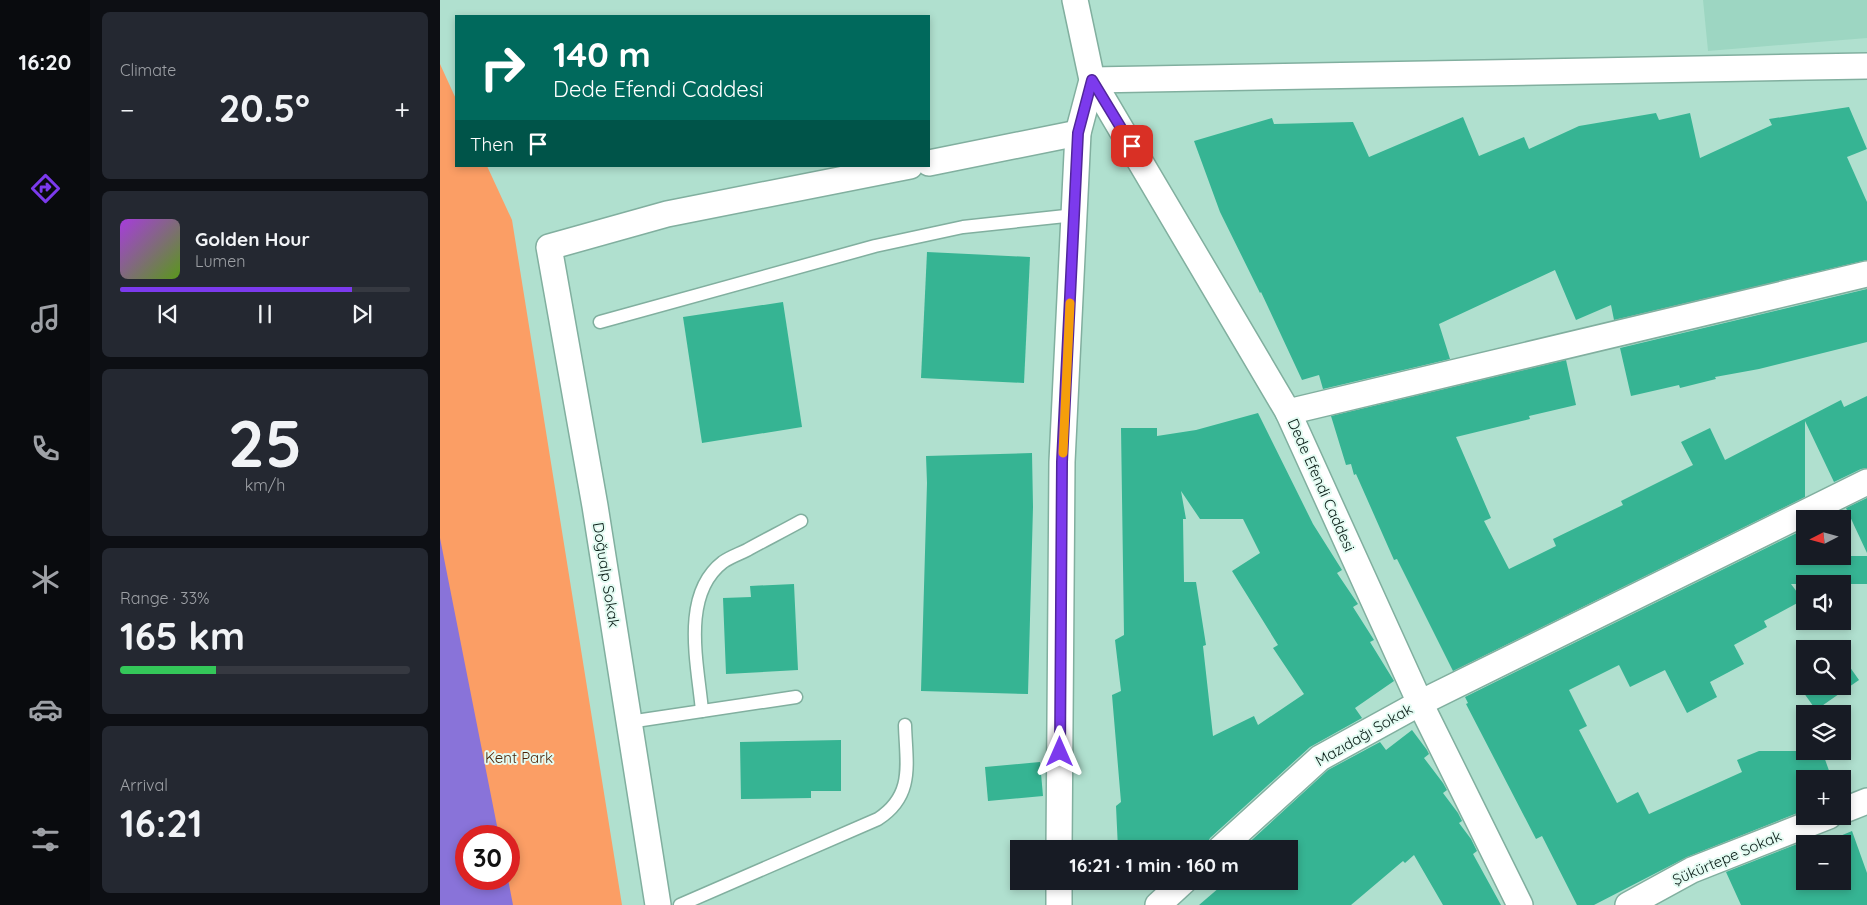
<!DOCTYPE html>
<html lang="en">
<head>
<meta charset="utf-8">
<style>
  body { margin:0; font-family:Quicksand,sans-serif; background:#242831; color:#f1f3f6; height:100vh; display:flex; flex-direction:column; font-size:19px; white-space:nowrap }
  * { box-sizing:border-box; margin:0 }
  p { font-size:16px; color:#9ea1a6 }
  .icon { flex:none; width:28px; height:28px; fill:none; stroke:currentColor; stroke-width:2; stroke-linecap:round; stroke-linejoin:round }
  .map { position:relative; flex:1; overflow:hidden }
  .details { display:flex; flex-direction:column; gap:12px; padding:12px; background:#0d0f14; width:350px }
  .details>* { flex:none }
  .top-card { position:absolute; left:15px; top:15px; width:475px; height:152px; border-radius:0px; box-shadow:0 2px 8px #0003; background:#00695c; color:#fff; overflow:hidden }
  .needle { width:32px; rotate:264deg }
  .buttons { position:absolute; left:1356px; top:510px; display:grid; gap:10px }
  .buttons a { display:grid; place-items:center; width:55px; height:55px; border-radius:0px; background:#171b24; box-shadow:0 2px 8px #0003; font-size:25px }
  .speed { position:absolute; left:15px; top:825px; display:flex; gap:10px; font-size:25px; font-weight:700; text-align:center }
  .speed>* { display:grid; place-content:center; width:65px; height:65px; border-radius:50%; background:#171b24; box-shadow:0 2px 8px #0003; line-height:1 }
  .speed .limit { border:8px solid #d22; background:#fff; color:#111 }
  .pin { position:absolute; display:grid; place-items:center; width:42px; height:42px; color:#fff; margin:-21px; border-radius:10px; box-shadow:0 2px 8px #0006 }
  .me { position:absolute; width:55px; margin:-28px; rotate:0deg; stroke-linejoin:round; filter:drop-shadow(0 0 4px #0008) }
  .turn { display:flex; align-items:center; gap:18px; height:105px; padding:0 15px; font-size:22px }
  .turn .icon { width:65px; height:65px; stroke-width:2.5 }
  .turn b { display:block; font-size:35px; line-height:42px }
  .then { display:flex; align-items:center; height:48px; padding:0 15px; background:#0003; gap:10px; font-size:19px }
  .big { font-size:38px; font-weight:700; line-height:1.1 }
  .details .widget { flex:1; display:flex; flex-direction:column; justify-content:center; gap:8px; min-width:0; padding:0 18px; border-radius:8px; background:#242831 }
  .details .dial { align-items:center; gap:0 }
  .dial b { font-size:65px; line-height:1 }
  .song { display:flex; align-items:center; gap:15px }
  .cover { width:60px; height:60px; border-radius:8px; background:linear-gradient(135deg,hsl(280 70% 55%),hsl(90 70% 35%)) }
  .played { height:5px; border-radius:2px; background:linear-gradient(90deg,#7c3aed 80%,#363941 80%) }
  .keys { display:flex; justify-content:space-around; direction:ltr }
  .heat { display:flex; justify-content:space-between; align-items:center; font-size:28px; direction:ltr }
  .charge { height:8px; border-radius:4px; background:linear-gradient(90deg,#34c759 33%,#363941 0) }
  .trip { position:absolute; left:570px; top:840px; width:288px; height:50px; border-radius:0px; background:#171b24; box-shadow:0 2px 8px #0003; font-weight:700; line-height:50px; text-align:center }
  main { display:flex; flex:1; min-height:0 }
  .menu { display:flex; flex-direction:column; width:90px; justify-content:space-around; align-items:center; background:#090b0e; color:#9ea1a6 }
  .menu .icon { width:35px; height:35px }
  .menu .on { color:#7c3aed }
  .menu b { font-size:22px; color:#f1f3f6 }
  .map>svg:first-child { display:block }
  .built { fill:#9dd6c2 }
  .green { fill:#fb9e65; fill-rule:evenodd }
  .water { fill:#8973d9 }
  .building { fill:#36b493; fill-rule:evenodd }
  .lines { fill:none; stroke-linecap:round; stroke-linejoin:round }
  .lane-casing { stroke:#81af9f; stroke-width:15 }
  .street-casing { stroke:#81af9f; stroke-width:28 }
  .lane { stroke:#fff; stroke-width:12 }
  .street { stroke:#fff; stroke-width:25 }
  .route-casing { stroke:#51269a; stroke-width:12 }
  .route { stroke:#7c3aed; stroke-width:9 }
  .slow { stroke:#f59e0b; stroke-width:9 }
  .labels { text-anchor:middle; stroke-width:4; stroke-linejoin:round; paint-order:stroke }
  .street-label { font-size:15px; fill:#091c16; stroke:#e3fbf2 }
  .park-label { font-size:15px; fill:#4c2408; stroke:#e3fbf2 }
</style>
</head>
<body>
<main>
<nav class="menu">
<b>16:20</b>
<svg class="icon on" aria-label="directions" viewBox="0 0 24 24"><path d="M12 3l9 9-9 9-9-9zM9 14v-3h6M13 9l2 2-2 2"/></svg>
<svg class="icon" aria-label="music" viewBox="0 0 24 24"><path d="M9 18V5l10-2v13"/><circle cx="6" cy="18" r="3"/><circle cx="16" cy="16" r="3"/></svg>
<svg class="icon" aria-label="phone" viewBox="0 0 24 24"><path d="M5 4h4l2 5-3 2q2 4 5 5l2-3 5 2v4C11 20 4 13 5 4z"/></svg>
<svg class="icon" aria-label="climate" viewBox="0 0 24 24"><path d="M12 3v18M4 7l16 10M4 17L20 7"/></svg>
<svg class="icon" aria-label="car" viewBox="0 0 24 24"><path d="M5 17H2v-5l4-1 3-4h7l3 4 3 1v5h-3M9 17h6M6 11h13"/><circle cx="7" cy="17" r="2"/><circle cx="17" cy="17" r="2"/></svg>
<svg class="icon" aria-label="filters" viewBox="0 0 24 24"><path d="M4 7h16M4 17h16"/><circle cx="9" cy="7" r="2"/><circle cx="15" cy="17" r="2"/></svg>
</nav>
<section class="details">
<div class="widget"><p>Climate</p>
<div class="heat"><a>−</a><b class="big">20.5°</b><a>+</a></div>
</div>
<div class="widget">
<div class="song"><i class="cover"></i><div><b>Golden Hour</b><p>Lumen</p></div></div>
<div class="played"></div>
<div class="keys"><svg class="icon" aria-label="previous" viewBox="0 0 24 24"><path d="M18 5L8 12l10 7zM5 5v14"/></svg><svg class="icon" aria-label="pause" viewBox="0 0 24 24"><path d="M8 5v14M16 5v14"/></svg><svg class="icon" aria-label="next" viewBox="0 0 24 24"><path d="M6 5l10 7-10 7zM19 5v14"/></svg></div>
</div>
<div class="widget dial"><b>25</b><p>km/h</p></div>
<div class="widget"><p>Range · 33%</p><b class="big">165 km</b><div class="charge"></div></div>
<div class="widget"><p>Arrival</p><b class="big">16:21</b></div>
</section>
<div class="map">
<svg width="1427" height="905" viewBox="0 0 1427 905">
  <rect width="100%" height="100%" fill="#b0e0cf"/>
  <!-- built -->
  <path class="built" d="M1263 0H1427V38L1268 51Z"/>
  <!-- green -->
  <path class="green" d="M0 64 16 99V166H47L72 220 182 905H0ZM26 836H69V879H26Z"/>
  <!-- water -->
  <path class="water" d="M0 538 59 836H26V879H68L73 905H0Z"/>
  <!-- building -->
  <g class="building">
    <path d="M1409 107 1427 149 1407 157 1427 202V260L1174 320 1171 305 1136 320 1115 270 999 324 1010 359 883 389 879 375 862 380 821 292 820 293 780 212 754 141 832 118 834 124 913 122 929 157 1023 117 1039 156 1084 137 1089 149 1139 126 1216 113 1219 120 1250 113 1260 158 1332 125 1329 119Z"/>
    <path d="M487 252 590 257 584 383 481 378Z"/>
    <path d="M1427 289V342L1319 369 1275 377 1276 379 1240 388 1239 385 1191 396 1180 348Z"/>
    <path d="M343 302 362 427 262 443 243 317Z"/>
    <path d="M1126 360 1136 405 1089 416 1090 419 1016 437 1051 518 1044 521 1069 569 1116 546 1113 539 1183 505 1181 501 1253 465 1241 442 1270 428 1285 460 1401 400 1404 407 1427 396V468L1421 469 1394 482 1365 421V497L1013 671 957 559 954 560 916 474 914 475 911 464 906 465 891 416Z"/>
    <path d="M818 413 873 524 902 570 897 573 918 604 913 607 934 640 930 642 954 681 915 708 922 718 870 747 770 838 767 844 766 849H678L676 806 681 802 672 695 681 691 675 640 684 635 681 428H717V436L756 430ZM741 491 760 519H803L820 553 792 571 838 645 833 648 864 694 818 725 814 716 773 736 763 646 766 645 756 582H744L743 519H746Z"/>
    <path d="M592 453 593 507 588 694 481 691 487 483 486 456Z"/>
    <path d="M1427 498V553L1406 508Z"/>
    <path d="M1365 529V556H1427V584H1351L1363 600 1324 621 1327 627 1294 645 1304 664 1270 682 1277 697 1247 713 1225 670 1190 687 1179 665 1129 690 1147 726 1139 730 1177 803 1198 792 1209 814 1302 772 1297 760 1319 751H1382L1392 779H1365V810L1247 857 1154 905H1137L1102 836 1096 839 1026 704 1028 703 1025 697Z"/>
    <path d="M354 584 358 670 286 674 283 598 311 597 310 586Z"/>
    <path d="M1402 656 1419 680 1376 710 1356 682 1365 675V686H1402Z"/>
    <path d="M972 730 987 750 989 754 984 758 1003 783 1007 790 1003 793 1018 813 1022 821 1019 823 1031 839 1037 851 1033 854 1061 905H1003L974 855 965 863 963 861 911 905H759L787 881H849V849H802L888 770 940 742 946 750Z"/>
    <path d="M401 740V791H371V798L301 799 300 742Z"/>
    <path d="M600 762 603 796 548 801 545 767Z"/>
    <path d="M1412 831 1427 873V905H1301L1286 872 1365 841V881H1402V844H1381Z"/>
  </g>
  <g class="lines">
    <!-- lane casing -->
    <g class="lane-casing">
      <g id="lane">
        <path d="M160 322 435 246 523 227 635 215"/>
        <path d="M262 711C258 665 240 595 283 562 290 557 299 554 307 550 325 540 343 531 361 521"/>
        <path d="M189 722 356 697"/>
        <path d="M240 905 438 819C475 795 466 763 465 725"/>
      </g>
    </g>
    <!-- street casing -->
    <g class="street-casing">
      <g id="street">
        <path d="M652 80 848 412 980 703 1080 905"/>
        <path d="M652 80 1427 66"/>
        <path d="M489 163 638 133"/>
        <path d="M848 412 1427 274"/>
        <path d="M1402 811 1427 801"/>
        <path d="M619 849 622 462 638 133 652 80 635 0"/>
        <path d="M780 849 880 758 980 703 1427 482"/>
        <path d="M218 905 155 506 109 247 227 214 470 166"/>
        <path d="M619 905V881"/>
        <path d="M718 905 744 881"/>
        <path d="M1188 905 1252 870 1389 816"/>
      </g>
    </g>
    <!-- lane -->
    <use href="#lane" class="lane"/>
    <!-- street -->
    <use href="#street" class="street"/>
  </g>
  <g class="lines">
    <!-- route casing -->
    <g class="route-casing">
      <path id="route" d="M620 752 622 462 638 133 652 80 692 146"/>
    </g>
    <!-- route -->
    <use href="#route" class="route"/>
    <!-- slow -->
    <path class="slow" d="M623 453 630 303"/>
  </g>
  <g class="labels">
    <!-- street labels -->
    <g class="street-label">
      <text transform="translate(881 485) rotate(66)" y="5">Dede Efendi Caddesi</text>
      <text transform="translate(166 575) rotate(81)" y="5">Doğualp Sokak</text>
      <text transform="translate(924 735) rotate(-30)" y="5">Mazıdağı Sokak</text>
      <text transform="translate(1287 858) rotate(-23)" y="5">Şükürtepe Sokak</text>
    </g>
    <!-- park labels -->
    <g class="park-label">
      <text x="79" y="763">Kent Park</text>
    </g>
  </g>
</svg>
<div class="buttons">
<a><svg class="needle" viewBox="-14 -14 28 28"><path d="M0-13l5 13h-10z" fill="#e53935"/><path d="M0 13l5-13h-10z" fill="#9ea1a6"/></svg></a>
<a><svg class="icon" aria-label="sound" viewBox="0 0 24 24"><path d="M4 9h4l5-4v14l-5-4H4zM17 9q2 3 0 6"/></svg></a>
<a><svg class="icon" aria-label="search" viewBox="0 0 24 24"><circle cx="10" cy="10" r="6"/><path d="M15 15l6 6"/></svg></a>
<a><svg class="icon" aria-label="layers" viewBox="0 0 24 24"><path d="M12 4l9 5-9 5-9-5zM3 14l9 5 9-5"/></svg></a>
<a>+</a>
<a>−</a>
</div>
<div class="speed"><div class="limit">30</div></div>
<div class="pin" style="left:692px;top:146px;background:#d93025"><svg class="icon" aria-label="arrive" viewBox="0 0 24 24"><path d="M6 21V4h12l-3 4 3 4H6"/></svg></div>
<svg class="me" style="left:620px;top:752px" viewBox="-20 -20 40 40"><path d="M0-17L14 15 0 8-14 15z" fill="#7c3aed" stroke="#fff" stroke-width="4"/></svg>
<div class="trip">16:21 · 1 min · 160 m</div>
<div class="top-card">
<div class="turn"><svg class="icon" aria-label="right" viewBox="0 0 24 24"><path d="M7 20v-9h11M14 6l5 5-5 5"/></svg><div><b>140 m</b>Dede Efendi Caddesi</div></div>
<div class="then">Then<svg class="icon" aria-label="arrive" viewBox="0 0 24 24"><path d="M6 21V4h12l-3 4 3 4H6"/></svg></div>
</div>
</div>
</main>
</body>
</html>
